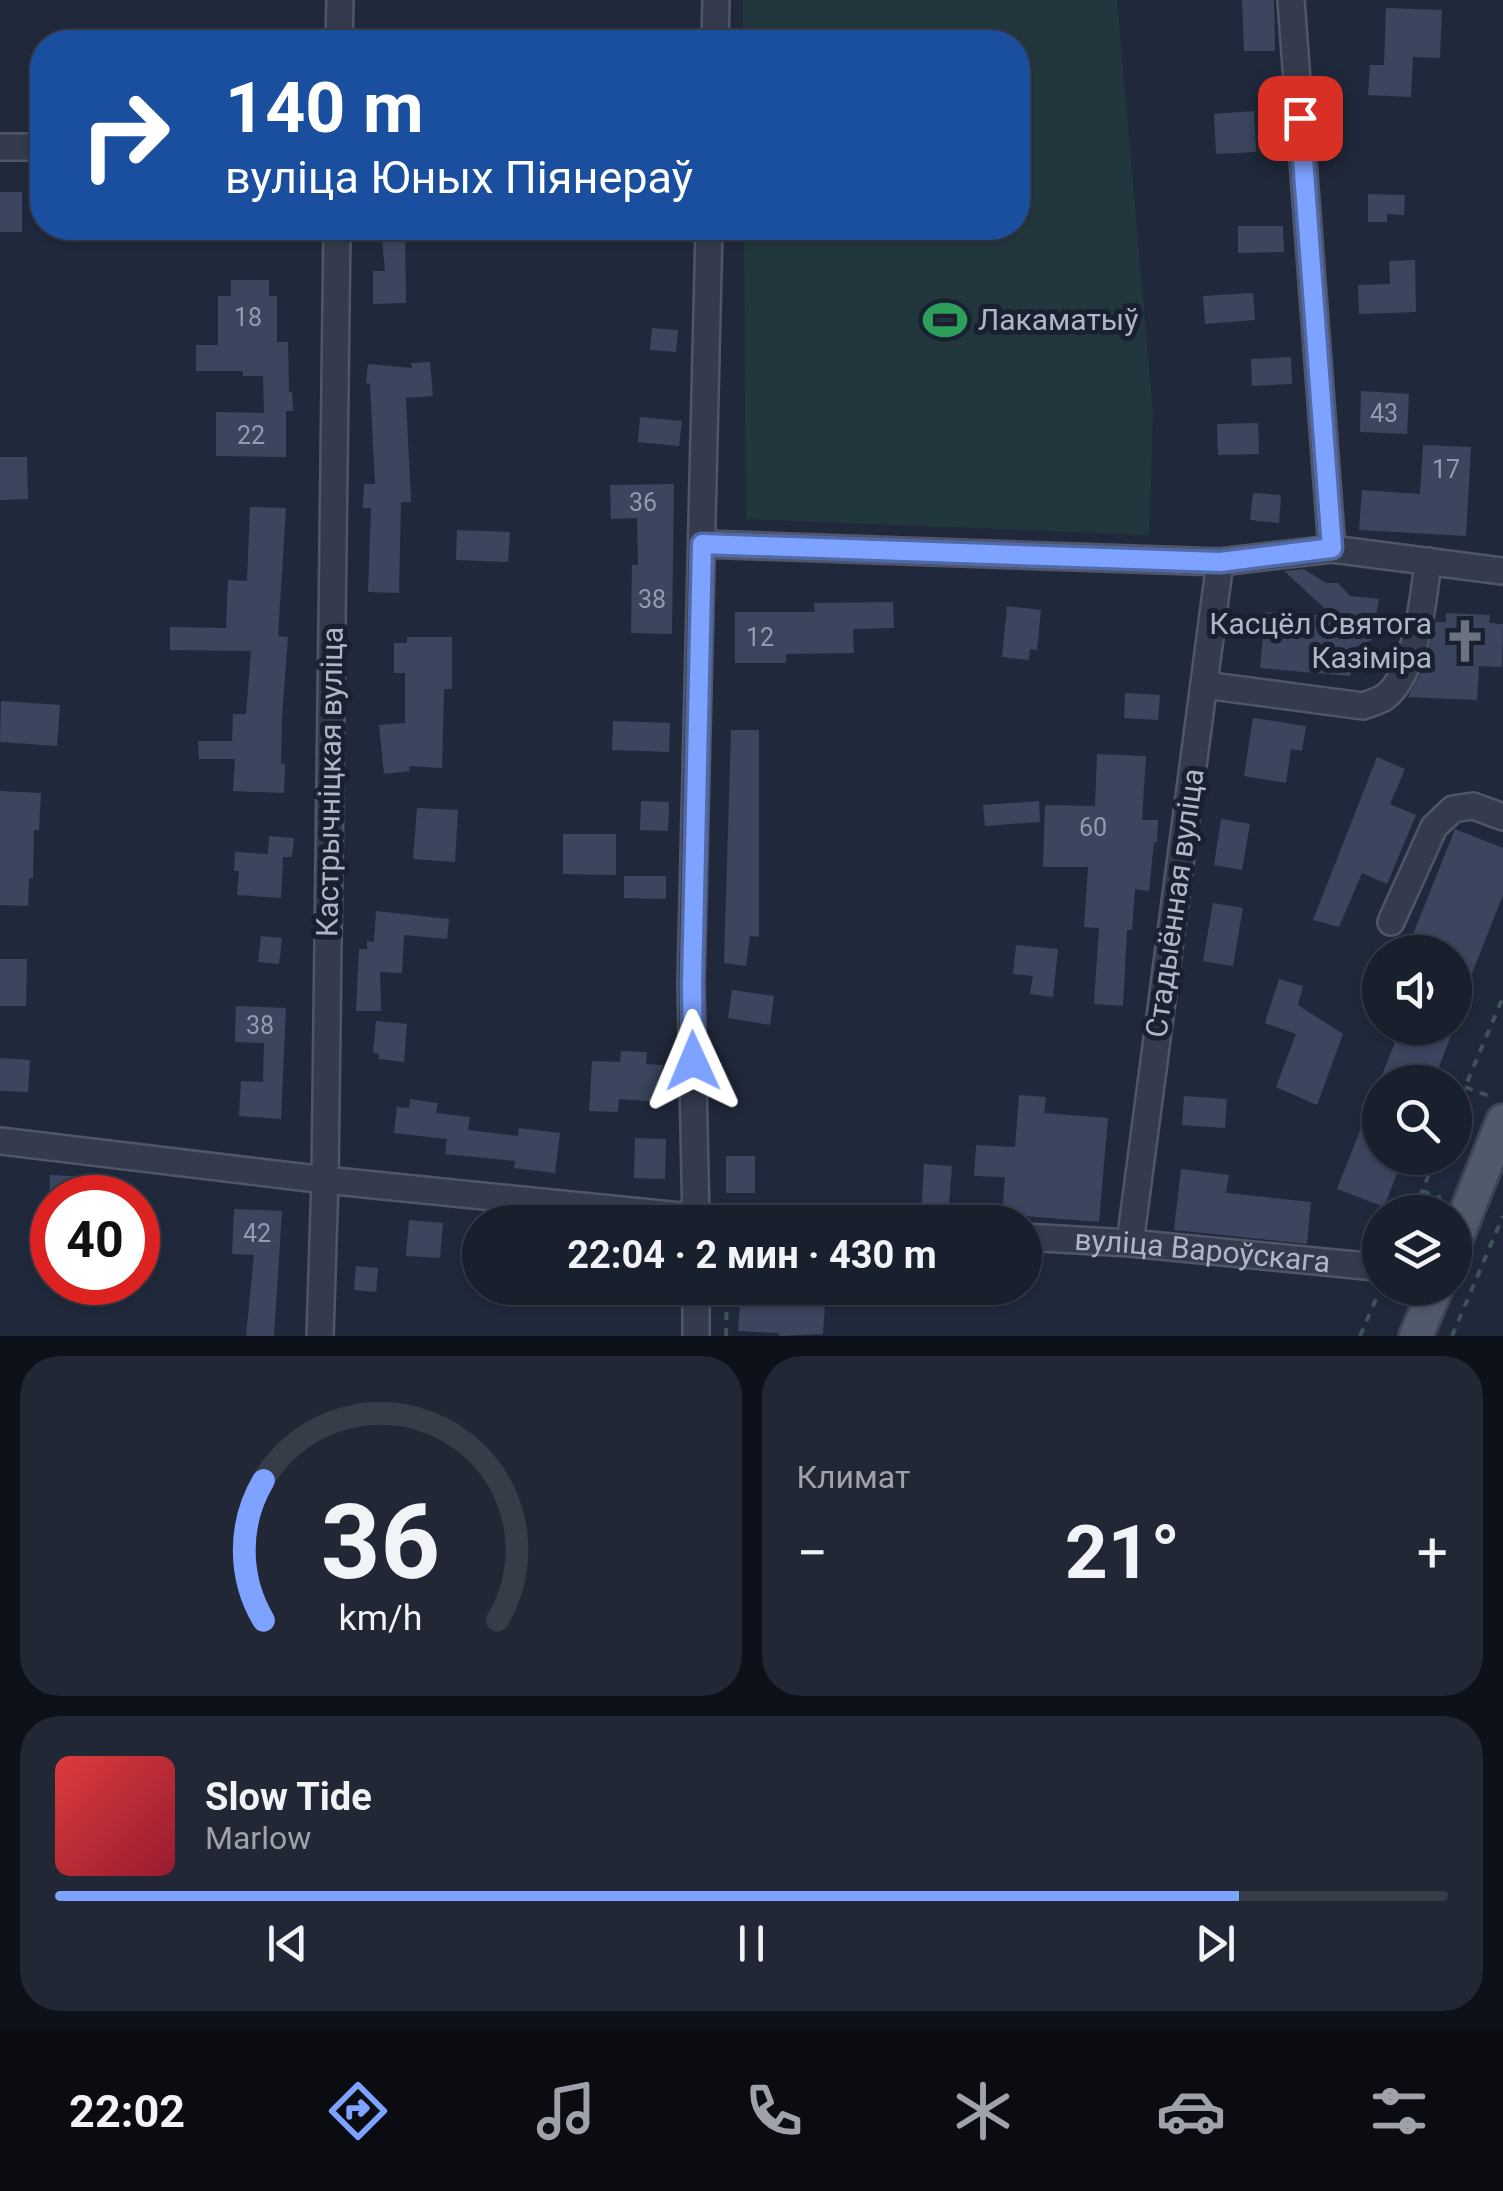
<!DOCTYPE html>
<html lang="ru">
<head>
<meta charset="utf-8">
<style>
  body { margin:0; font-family:Roboto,sans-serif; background:#212735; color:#f1f3f6; height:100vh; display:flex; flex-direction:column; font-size:38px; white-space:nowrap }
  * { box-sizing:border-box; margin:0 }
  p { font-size:32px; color:#9fa2aa }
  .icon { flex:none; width:55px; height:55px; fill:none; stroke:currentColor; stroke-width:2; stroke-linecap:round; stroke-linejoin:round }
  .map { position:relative; height:1336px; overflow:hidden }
  .details { display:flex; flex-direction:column; gap:20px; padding:20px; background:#0d1119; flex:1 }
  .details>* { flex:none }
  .banner { position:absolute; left:30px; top:30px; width:1000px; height:210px; border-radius:40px; box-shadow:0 2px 8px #0004,0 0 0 2px #363d49; background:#1a4fa0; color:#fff; overflow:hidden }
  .buttons { position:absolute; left:1362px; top:935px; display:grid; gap:20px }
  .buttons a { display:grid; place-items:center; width:110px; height:110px; border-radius:50%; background:#181f2d; box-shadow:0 2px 8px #0004,0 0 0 2px #363d49; font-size:50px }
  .speed { position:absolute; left:30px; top:1175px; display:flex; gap:20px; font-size:50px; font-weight:700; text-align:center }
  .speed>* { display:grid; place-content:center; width:130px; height:130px; border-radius:50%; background:#181f2d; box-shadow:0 2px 8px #0004,0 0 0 2px #363d49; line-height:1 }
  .speed .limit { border:15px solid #d22; background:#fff; color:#111 }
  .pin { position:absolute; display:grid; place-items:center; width:85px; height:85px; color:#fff; margin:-42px; border-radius:20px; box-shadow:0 5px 15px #0006 }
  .me { position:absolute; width:110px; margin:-55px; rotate:359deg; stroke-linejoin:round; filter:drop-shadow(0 0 8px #0008) }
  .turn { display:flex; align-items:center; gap:35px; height:210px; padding:0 30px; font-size:45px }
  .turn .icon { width:130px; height:130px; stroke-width:2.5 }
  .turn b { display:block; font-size:70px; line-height:85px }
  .big { font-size:75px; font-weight:700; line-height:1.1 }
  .details .widget { flex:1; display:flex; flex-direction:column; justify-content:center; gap:15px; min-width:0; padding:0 35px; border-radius:40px; background:#212735 }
  .details .dial { align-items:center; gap:0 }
  .dial svg { height:260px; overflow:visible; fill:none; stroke:#363d49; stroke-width:7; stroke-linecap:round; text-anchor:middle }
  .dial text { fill:#f1f3f6; stroke:none }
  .song { display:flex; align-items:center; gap:30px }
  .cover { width:120px; height:120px; border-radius:15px; background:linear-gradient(135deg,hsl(0 70% 55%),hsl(350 70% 35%)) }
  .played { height:10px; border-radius:5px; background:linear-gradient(90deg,#7da2ff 85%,#363d49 85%) }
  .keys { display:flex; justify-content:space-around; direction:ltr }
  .heat { display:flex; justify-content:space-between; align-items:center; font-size:55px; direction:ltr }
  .details .tiles { flex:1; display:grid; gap:20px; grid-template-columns:1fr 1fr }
  .widget:last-child { grid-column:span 2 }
  .trip { position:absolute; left:462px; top:1205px; width:580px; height:100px; border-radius:50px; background:#181f2d; box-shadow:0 2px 8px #0004,0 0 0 2px #363d49; font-weight:700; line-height:100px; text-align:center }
  .tab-bar { display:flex; height:160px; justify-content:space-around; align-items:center; background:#0a0c12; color:#9fa2aa }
  .tab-bar .icon { width:70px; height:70px }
  .tab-bar .selected { color:#7da2ff }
  .tab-bar b { font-size:45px; color:#f1f3f6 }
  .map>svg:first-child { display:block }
  .green { fill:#22373d }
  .building { fill:#3b455d }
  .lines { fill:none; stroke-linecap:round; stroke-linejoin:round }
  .minor-casing { stroke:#4f5667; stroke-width:30 }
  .major-casing { stroke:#3d4455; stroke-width:38 }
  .path { stroke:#3d5357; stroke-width:4; stroke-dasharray:8 8; stroke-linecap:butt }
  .minor { stroke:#343b4c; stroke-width:25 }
  .major { stroke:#515a6c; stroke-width:32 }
  .route-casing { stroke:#5169a6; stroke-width:25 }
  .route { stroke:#7da2ff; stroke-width:18 }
  .labels { text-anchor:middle; stroke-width:10; stroke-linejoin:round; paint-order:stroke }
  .number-label { font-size:25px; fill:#929aad }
  .poi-label { font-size:30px; fill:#afb6c8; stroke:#192131; text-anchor:start }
  .street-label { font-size:30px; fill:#afb6c8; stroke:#192131 }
</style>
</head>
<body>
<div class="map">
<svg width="1503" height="1336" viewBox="0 0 1503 1336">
  <rect width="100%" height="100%" fill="#20293c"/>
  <!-- green -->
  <path class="green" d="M743 0H1117L1153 413 1149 535 746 519 744 228H1018V42H743Z"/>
  <!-- building -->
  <g class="building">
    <path d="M1242 0H1274L1275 51H1244Z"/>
    <path d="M1386 8 1442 10 1440 58 1413 57 1411 97 1368 95 1370 65H1384Z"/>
    <path d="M1254 111 1256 152 1216 154 1214 114Z"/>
    <rect x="0" y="192" width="22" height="40"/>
    <path d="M1368 194 1405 195 1404 215 1387 214V222H1368Z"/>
    <path d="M1238 226H1283L1284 252 1238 253Z"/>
    <path d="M381 228H405L406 303 373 304V271H385Z"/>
    <path d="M1415 260 1416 312 1359 314 1358 285 1390 284 1389 261Z"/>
    <path d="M231 280H269V296H277V342H288L289 392H292L293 411H286V457L216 456V412L264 413 263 376H243V371H196V345H218V296H231Z"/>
    <path d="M1253 293 1255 320 1205 324 1203 296Z"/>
    <path d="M652 328 678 330 676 352 650 350Z"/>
    <path d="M1291 357 1292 384 1252 386 1251 359Z"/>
    <path d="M430 362 433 396 406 398 411 502H401L399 593 368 592 371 508H363L364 484H375L370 384 366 383 368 364 412 368 411 363Z"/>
    <path d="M1361 391 1409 394 1407 434 1360 432Z"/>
    <path d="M640 417 682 421 679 446 638 442Z"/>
    <path d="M1258 423 1259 454 1218 455 1217 424Z"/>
    <path d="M1423 445 1471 447 1466 536 1359 530 1362 490 1420 494Z"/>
    <path d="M0 457H27L28 499 0 500Z"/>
    <path d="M674 484 672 634 631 633 632 565H638L637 518 611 519 610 485Z"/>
    <path d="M1253 493 1281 495 1279 523 1250 520Z"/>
    <path d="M250 507 286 508 278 636 288 637 282 716 281 764H285L284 793 233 791 235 759H199L198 741H232L233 714H246L251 651 170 650V627L226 628 228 580 247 581Z"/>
    <path d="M457 530 510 532 508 562 456 560Z"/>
    <path d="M1304 569 1326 583H1338L1350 596 1379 599 1372 640 1353 648 1350 676 1260 668 1265 612 1333 616 1284 571Z"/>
    <path d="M893 602 894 628 853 629 854 653 786 654V663H735V612H815L814 603Z"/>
    <path d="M1007 606 1041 610 1037 650 1030 649 1029 660 1002 657Z"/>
    <path d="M1446 613 1490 615 1489 623 1503 624 1502 667 1479 666 1477 700 1408 697 1421 672H1426V659L1436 622H1446Z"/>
    <path d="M407 637H452V689H444L442 768 409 766 410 771 384 774 379 725 405 723V673H394V643H407Z"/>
    <path d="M1125 693 1160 695 1158 720 1124 718Z"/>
    <path d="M1 701 60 705 57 746 0 742Z"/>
    <path d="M1253 718 1306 726 1302 751 1291 749 1286 783 1244 776Z"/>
    <path d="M613 721 670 723 669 752 612 750Z"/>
    <path d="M731 730H759V937L750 936 746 966 724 963Z"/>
    <path d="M1097 754 1146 756 1142 820H1158L1157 842H1154L1149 891 1135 889 1132 930H1127L1123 1006 1094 1004V1002L1099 928 1084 927 1088 867H1043L1045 805 1095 806Z"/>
    <path d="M1377 757 1405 769 1390 804 1416 815 1387 884 1362 873 1339 927 1313 920Z"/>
    <path d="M0 791 41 793 39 830H34L33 878H29L28 906 0 905Z"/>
    <path d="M641 801 669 802 668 831 640 830Z"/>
    <path d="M1039 801 1040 822 985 826 983 805Z"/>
    <path d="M417 808 458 810 455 862 413 859Z"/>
    <path d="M1221 819 1250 824 1242 870 1214 865Z"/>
    <path d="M1455 829 1503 848V895L1456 1014 1455 952H1406Z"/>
    <path d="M563 834H616V875L563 874Z"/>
    <path d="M269 836 294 838 292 857H283L281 898 237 895 239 871H234L235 852 268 854Z"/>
    <path d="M624 876H666V899L624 898Z"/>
    <path d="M1213 903 1243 908 1233 966 1203 961Z"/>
    <path d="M376 911 449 919 447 939 404 935 402 973 380 972 381 1011H356L359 949H367V941L374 942Z"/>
    <path d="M261 936 282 938 279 964 258 962Z"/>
    <path d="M1016 945 1058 949 1053 997 1030 994 1033 976 1013 974Z"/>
    <path d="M0 959H27L26 1006H0Z"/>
    <path d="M1279 979 1303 986 1298 1005 1343 1034 1317 1105 1276 1087 1296 1034 1265 1023Z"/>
    <path d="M732 990 774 996 770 1025 728 1018Z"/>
    <path d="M236 1006 286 1008 281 1119 239 1116 241 1081 263 1082 264 1043 235 1042Z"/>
    <path d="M376 1021 407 1024 404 1062 379 1059V1054L373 1053Z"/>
    <path d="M1401 1028H1454L1433 1082H1379Z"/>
    <path d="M621 1051 647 1052 646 1064 663 1065 660 1102 619 1099 618 1112 589 1111 592 1061 620 1062Z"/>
    <path d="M0 1058 30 1060 28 1092 0 1091Z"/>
    <path d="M1379 1083 1380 1158H1403L1384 1207 1337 1189Z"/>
    <path d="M1019 1095 1046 1097 1044 1113 1108 1118 1099 1222 1002 1214 1005 1177 974 1176 976 1145 1015 1147Z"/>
    <path d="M1184 1096 1227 1099 1225 1128 1182 1125Z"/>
    <path d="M410 1099 438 1103 436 1113 470 1117 468 1130 518 1136 519 1128 560 1133 555 1173 514 1168 515 1161 445 1154 447 1139 394 1133 397 1107 409 1108Z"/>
    <path d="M635 1138 666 1139 665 1179 634 1178Z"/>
    <rect x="726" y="1156" width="29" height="37"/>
    <path d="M924 1164 952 1166 948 1217 921 1215Z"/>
    <path d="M1181 1169 1229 1175 1226 1193 1311 1202 1307 1244 1174 1230Z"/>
    <path d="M50 1175 92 1177 91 1198H49Z"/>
    <path d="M234 1209 282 1211 274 1336H246L254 1255 232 1254Z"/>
    <path d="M409 1220 443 1223 440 1258 406 1256Z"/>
    <path d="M356 1266 378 1268 376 1292 354 1290Z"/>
    <path d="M741 1288H826L823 1334 779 1336V1333L738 1331Z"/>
  </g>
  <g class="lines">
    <!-- minor casing -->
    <g class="minor-casing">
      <g id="minor">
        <path d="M1291 0 1332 549"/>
        <path d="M339 42 340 0"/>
        <path d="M715 42 716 0"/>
        <path d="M0 147H42"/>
        <path d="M703 544 1220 562 1332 549 1503 571"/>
        <path d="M1204 685 1363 706C1371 703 1379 701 1385 697 1416 673 1424 598 1428 561"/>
        <path d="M1391 922 1434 827 1453 809 1473 806 1503 817"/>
        <path d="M0 1141 325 1180 681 1216 783 1222"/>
        <path d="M696 1222 691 983 709 228"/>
        <path id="s1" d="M1025 1237 1130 1243 1376 1267"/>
        <path d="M1130 1243 1220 562"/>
        <path d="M320 1336 325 1180 337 228"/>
        <path d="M696 1336V1288"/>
      </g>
    </g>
    <!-- major casing -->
    <g class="major-casing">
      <g id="major">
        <path d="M1455 1241 1503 1121"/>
        <path d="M1416 1336 1436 1288"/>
      </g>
    </g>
    <!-- path -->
    <g class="path">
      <path d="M1465 1087 1489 1096"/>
      <path d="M1455 1111 1503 997"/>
      <path d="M1422 1191 1441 1198"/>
      <path d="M1413 1212 1436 1158"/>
      <path d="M726 1336 727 1288"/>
      <path d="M1360 1336 1379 1292"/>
      <path d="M1452 1336 1503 1216"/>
    </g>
    <!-- minor -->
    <use href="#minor" class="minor"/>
    <!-- major -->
    <use href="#major" class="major"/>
  </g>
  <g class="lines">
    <!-- route casing -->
    <g class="route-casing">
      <path id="route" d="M693 1061 692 983 702 544 1220 562 1332 548 1300 118"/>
    </g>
    <!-- route -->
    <use href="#route" class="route"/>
  </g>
  <!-- icons -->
  <defs>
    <g id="stadium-bare" transform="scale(3.45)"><path d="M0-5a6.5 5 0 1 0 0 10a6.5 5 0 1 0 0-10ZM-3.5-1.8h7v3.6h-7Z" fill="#2e9e5b" stroke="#192131" stroke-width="2.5" paint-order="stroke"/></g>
    <g id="church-bare" transform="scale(3.45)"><path d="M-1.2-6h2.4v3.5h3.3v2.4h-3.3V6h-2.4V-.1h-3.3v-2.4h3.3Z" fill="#6b7280" stroke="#192131" stroke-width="2.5" paint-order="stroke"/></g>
  </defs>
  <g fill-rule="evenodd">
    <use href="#stadium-bare" x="945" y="320"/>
    <use href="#church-bare" x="1465" y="641"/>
  </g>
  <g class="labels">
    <!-- number labels -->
    <g class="number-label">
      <text x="248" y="326">18</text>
      <text x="1384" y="422">43</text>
      <text x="251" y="444">22</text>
      <text x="1446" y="478">17</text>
      <text x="643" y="511">36</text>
      <text x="652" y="608">38</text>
      <text x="760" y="646">12</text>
      <text x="1093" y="836">60</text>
      <text x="260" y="1034">38</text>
      <text x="257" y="1242">42</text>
    </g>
    <!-- poi labels -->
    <g class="poi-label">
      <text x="978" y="330">Лакаматыў</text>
      <text x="1432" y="634" text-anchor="end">Касцёл Святога<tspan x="1432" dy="34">Казіміра</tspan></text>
    </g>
    <!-- street labels -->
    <g class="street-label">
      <text transform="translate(330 782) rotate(-89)" y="10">Кастрычніцкая вуліца</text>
      <text transform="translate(1175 903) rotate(-82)" y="10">Стадыённая вуліца</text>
      <text dy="10" stroke="none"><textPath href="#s1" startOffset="178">вуліца Вароўскага</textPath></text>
    </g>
  </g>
</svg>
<div class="buttons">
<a><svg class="icon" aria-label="sound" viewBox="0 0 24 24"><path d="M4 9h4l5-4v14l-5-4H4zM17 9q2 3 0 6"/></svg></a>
<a><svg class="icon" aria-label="search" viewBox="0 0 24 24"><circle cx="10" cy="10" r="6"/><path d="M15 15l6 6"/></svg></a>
<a><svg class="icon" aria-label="layers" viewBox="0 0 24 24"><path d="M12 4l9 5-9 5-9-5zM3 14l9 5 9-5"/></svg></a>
</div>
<div class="speed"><div class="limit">40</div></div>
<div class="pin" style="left:1300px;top:118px;background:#d93025"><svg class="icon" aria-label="arrive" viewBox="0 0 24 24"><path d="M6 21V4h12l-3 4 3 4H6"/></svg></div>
<svg class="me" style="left:693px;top:1061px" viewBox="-20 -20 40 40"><path d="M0-17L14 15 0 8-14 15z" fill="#7da2ff" stroke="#fff" stroke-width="4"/></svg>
<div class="trip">22:04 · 2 мин · 430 m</div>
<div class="banner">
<div class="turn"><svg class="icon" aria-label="right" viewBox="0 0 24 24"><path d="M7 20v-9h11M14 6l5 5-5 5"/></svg><div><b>140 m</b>вуліца Юных Піянераў</div></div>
</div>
</div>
<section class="details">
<div class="tiles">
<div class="widget dial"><svg viewBox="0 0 100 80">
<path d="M14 69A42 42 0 1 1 86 69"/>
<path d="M14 69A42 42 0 0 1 14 26" stroke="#7da2ff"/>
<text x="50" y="56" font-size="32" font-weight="700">36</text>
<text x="50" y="72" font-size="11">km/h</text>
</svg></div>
<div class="widget"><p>Климат</p>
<div class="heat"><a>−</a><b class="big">21°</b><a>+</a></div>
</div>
<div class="widget">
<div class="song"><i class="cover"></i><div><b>Slow Tide</b><p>Marlow</p></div></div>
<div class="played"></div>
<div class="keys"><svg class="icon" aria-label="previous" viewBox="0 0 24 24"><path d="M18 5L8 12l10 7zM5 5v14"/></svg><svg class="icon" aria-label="pause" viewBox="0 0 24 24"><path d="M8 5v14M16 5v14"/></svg><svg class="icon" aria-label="next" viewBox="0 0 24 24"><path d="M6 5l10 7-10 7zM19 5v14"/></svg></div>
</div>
</div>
</section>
<nav class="tab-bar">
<b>22:02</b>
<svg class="icon selected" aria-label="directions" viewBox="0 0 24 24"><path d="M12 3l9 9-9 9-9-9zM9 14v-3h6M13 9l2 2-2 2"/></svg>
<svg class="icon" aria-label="music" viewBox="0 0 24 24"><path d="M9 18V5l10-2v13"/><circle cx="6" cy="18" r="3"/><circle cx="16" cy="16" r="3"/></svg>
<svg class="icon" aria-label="phone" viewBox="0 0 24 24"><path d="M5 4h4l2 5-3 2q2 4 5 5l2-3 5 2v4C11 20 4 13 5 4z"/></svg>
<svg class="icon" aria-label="climate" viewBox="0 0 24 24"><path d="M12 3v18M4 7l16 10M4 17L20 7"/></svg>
<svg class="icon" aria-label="car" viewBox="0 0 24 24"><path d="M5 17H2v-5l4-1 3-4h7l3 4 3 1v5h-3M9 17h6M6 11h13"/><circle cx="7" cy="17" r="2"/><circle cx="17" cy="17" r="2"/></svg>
<svg class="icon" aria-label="filters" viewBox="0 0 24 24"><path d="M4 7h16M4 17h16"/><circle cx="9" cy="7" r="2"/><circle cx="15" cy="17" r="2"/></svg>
</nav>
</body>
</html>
